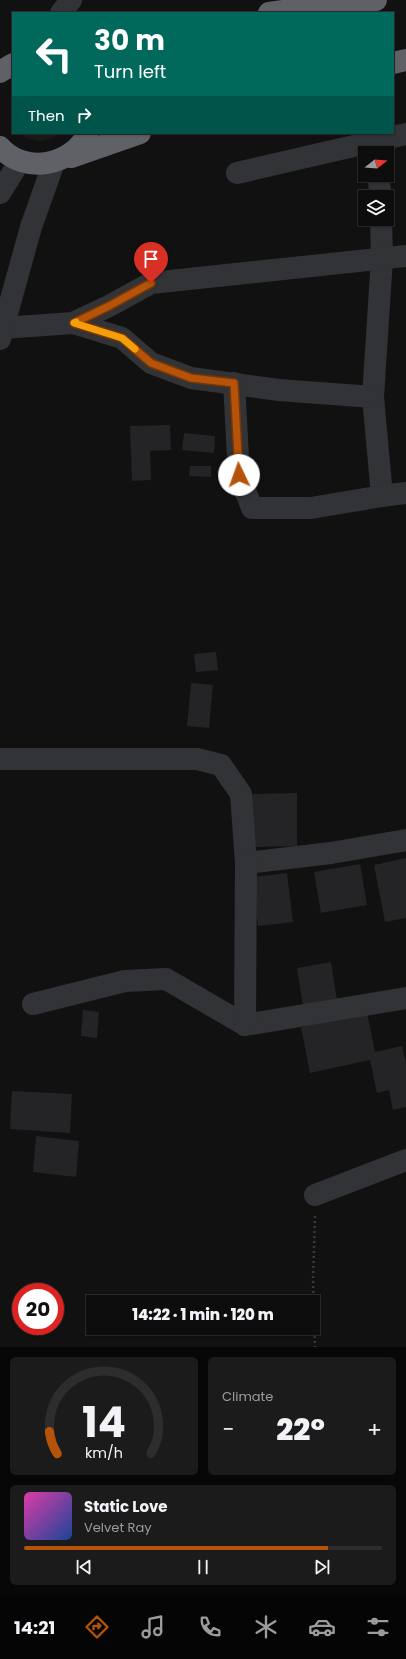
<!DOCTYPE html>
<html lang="en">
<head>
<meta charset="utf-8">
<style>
  body { margin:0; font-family:Poppins,sans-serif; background:#1b1b1c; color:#f1f3f6; height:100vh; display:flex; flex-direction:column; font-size:15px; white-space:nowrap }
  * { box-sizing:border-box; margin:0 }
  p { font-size:13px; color:#9a9c9e }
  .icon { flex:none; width:22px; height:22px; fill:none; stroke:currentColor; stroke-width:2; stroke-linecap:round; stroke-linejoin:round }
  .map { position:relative; height:1347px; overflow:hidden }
  .details { display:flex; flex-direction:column; gap:10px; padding:10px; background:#070708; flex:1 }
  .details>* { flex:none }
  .guide { position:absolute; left:12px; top:12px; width:382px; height:122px; border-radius:0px; box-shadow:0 1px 3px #0004,0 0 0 1px #2d2d2e; background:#00695c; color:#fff; overflow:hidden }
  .needle { width:26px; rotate:73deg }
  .tools { position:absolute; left:358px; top:146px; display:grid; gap:8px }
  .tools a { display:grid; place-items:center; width:36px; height:36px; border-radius:0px; background:#0d0d0e; box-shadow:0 1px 3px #0004,0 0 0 1px #2d2d2e; font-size:20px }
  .speed { position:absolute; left:12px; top:1283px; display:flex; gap:8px; font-size:20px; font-weight:700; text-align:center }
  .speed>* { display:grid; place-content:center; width:52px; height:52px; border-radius:50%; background:#0d0d0e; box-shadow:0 1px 3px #0004,0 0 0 1px #2d2d2e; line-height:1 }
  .speed .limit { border:6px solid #d22; background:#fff; color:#111 }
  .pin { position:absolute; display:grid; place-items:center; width:34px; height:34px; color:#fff; margin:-41px -17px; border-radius:50% 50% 50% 0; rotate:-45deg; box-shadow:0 0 4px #0007 }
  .pin .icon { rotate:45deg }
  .me { position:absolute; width:44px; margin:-22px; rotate:357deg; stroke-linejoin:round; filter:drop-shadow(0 0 3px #0008) }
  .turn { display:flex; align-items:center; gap:14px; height:84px; padding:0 16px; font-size:18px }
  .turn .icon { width:52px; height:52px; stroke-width:2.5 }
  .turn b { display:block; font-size:28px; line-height:34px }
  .then { display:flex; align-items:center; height:38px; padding:0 16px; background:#0003; gap:8px; font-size:15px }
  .big { font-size:30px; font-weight:800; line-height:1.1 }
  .details .widget { flex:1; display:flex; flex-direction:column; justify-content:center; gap:6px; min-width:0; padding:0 14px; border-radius:6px; background:#1b1b1c }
  .details .dial { align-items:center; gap:0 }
  .dial svg { height:104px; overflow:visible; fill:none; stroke:#2d2d2e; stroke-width:7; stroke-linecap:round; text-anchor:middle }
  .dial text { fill:#f1f3f6; stroke:none }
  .song { display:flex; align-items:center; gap:12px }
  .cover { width:48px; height:48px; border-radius:6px; background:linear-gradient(135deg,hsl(320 70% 55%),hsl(220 70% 35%)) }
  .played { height:4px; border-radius:2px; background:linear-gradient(90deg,#b45309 85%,#2d2d2e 85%) }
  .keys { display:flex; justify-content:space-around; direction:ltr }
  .heat { display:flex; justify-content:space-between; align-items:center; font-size:22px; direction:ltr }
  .details .tiles { flex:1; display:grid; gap:10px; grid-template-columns:1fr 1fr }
  .widget:last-child { grid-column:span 2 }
  .trip { position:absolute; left:86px; top:1295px; width:234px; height:40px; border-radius:0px; background:#0d0d0e; box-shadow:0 1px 3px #0004,0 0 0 1px #2d2d2e; font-weight:800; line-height:40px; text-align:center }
  .dock { display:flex; height:64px; justify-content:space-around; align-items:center; background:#050506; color:#9a9c9e }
  .dock .icon { width:28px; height:28px }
  .dock .active { color:#b45309 }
  .dock b { font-size:18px; color:#f1f3f6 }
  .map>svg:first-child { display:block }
  .green { fill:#181c19 }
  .building { fill:#242426 }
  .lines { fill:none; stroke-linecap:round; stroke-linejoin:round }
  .path { stroke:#383a3d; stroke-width:2.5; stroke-dasharray:2 3; stroke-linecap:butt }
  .minor { stroke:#323336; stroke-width:22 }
  .highway { stroke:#5f6167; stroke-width:22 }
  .route-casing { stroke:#753606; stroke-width:10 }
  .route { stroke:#b45309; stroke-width:7 }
  .slow { stroke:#f59e0b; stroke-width:7 }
</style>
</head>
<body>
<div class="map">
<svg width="406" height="1347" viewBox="0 0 406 1347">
  <rect width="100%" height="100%" fill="#111112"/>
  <!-- green -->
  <path class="green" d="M19 133H59C48 144 30 143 19 133Z"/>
  <!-- building -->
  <g class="building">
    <path d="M170 425 171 450 150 451 151 480 132 481 130 426Z"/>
    <path d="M184 433 215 436 214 453 182 450Z"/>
    <path d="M190 466H211V477L189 476Z"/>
    <path d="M216 652 218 670 196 672 194 654Z"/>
    <path d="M191 683 213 685 209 728 187 726Z"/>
    <path d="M297 793V846L252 847 251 794Z"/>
    <path d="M406 858V918L385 922 374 865Z"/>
    <path d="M360 864 367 905 321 913 314 872Z"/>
    <path d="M287 873 293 922 258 926 252 877Z"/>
    <path d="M331 962 337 1000 303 1006 297 968Z"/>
    <path d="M83 1010 99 1012 97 1038 81 1036Z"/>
    <path d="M367 1012 375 1052 402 1046 406 1063V1107L393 1110 389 1090 377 1093 370 1060 310 1073 301 1027Z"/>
    <path d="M12 1091 72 1094 70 1133 10 1129Z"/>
    <path d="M36 1136 79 1141 76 1177 33 1172Z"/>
  </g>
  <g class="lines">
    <!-- path -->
    <path class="path" d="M315 1216 313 1280 315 1347"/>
    <!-- minor -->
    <g class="minor">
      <path d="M61 13 71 0"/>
      <path d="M237 173 406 134"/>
      <path d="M379 175 380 197"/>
      <path d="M0 193 20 161"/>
      <path d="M381 219 382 258 373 397 382 496"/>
      <path d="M73 323 122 338 151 363 191 378 279 390 373 397"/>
      <path d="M3 328 73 323 109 306 151 283 406 256"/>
      <path d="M0 339 31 227 54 162"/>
      <path d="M234 383 239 475 252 508H311L382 496 406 493"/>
      <path d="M0 759H197L221 765 241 794 246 863 331 853 406 840"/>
      <path d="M33 1004 125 981 166 979 245 1025 406 998"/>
      <path d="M245 1025 246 863"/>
      <path d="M315 1195 406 1160"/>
    </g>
    <!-- highway -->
    <g class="highway">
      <path d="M269 13 331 4 376 0"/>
      <path d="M393 63 406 60"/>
      <path d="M0 72 13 64"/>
      <path d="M0 147C25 175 72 166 88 133"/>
      <path d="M71 157 140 133"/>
    </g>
  </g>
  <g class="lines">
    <!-- route casing -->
    <g class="route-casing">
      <path id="route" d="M151 283 109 306 74 323 122 338 151 363 191 378 234 383 239 475"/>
    </g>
    <!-- route -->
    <use href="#route" class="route"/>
    <!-- slow -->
    <path class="slow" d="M76 322 74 323 122 338 135 349"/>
  </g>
</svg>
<div class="tools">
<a><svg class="needle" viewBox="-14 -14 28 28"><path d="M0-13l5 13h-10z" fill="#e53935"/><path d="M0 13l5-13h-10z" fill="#9a9c9e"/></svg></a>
<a><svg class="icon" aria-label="layers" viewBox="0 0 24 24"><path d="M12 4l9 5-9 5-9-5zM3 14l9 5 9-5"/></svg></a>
</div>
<div class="speed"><div class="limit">20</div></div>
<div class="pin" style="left:151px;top:283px;background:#d93025"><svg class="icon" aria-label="arrive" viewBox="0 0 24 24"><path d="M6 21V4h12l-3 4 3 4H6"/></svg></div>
<svg class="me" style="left:239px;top:475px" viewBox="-20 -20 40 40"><circle r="19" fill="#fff"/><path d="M0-13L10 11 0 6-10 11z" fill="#b45309"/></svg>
<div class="trip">14:22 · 1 min · 120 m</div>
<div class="guide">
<div class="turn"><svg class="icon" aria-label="left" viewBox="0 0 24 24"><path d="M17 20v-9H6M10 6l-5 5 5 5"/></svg><div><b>30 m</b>Turn left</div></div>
<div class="then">Then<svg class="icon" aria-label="right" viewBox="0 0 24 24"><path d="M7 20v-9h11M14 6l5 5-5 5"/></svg></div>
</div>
</div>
<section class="details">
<div class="tiles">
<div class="widget dial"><svg viewBox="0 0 100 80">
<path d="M14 69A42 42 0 1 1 86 69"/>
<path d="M14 69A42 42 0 0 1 8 52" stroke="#b45309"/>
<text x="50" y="56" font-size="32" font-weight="700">14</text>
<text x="50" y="72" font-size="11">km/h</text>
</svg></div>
<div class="widget"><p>Climate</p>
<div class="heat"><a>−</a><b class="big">22°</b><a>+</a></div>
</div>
<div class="widget">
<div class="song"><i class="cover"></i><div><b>Static Love</b><p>Velvet Ray</p></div></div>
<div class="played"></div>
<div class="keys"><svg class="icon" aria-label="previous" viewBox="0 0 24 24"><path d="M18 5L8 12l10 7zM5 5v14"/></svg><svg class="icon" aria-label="pause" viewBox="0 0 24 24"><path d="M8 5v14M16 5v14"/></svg><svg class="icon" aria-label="next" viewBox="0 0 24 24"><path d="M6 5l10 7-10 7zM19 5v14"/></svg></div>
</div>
</div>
</section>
<nav class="dock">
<b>14:21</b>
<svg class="icon active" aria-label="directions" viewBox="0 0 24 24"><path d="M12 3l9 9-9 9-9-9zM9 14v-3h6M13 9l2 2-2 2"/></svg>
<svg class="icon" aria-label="music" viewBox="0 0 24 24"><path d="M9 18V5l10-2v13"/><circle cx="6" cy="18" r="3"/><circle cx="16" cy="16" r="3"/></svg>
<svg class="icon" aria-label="phone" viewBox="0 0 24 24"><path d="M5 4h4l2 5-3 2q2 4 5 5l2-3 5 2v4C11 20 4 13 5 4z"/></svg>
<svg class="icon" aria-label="climate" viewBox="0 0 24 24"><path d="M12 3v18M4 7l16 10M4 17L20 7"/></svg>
<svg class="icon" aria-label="car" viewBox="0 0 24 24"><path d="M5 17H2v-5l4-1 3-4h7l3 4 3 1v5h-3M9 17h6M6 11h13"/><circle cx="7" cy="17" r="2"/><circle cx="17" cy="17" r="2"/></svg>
<svg class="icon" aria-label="filters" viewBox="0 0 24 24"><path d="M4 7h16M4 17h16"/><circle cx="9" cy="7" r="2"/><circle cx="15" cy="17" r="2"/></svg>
</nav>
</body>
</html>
